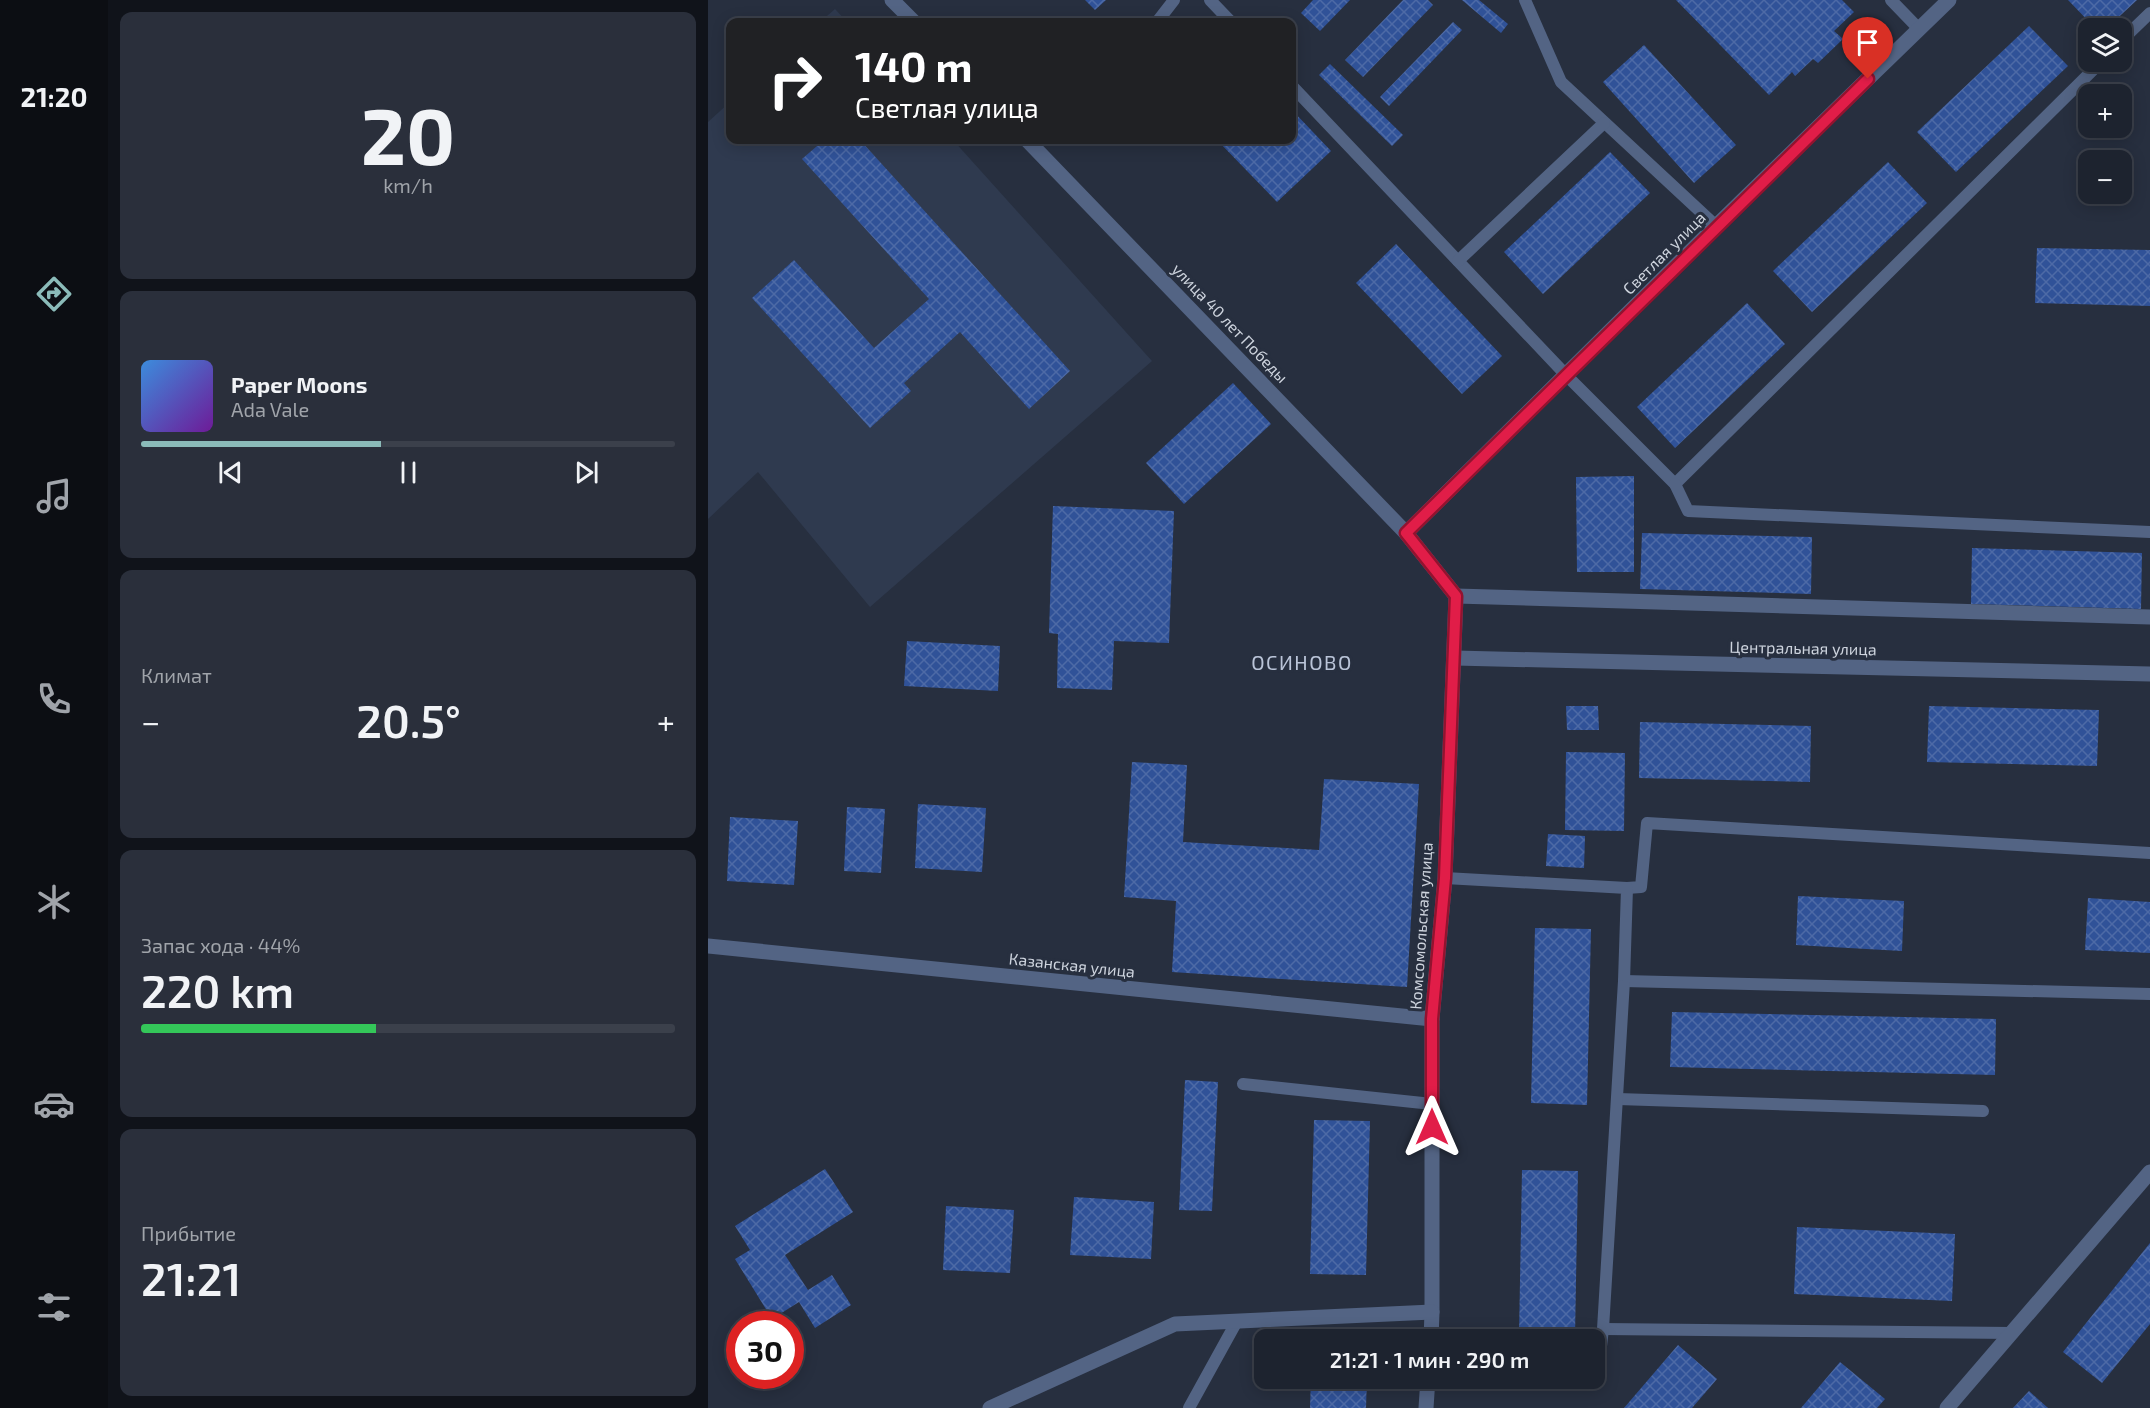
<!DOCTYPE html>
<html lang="ru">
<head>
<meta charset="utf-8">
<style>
  body { margin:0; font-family:"Exo 2",sans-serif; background:#2a2f3b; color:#f1f3f6; height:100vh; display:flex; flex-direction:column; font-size:22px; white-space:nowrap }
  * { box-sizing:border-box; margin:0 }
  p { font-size:20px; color:#a0a4aa }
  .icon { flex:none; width:33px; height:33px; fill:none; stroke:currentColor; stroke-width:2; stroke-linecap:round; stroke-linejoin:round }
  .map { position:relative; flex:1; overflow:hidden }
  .drawer { display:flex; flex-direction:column; gap:12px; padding:12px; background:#10131a; width:600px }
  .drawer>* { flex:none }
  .hud { position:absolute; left:18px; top:18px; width:570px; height:126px; border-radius:12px; box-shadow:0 3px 15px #0003,0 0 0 2px #3b404b; background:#202124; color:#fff; overflow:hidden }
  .buttons { position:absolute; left:1370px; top:18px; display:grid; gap:12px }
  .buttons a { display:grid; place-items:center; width:54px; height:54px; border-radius:12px; background:#1d232f; box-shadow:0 3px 15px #0003,0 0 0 2px #3b404b; font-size:30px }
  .speed { position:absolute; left:18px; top:1311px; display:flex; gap:12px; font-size:30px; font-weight:700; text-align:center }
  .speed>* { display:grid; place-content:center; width:78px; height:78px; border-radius:50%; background:#1d232f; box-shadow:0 3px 15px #0003,0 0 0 2px #3b404b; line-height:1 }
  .speed .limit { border:9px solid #d22; background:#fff; color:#111 }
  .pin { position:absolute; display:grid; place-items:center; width:51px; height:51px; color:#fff; margin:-62px -26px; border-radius:50% 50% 50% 0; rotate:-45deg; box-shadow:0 0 6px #0007 }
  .pin .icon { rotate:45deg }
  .me { position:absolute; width:66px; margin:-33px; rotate:0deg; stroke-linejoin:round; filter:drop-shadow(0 0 4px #0008) }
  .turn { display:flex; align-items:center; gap:21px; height:126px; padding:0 30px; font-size:27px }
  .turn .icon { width:78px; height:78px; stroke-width:2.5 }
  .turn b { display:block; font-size:42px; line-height:51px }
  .big { font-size:45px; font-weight:600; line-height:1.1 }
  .drawer .tile { flex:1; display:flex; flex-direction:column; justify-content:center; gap:9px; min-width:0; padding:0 21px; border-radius:12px; background:#2a2f3b }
  .drawer .dial { align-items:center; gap:0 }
  .dial b { font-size:78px; line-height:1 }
  .song { display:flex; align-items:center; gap:18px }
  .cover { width:72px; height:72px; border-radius:9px; background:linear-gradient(135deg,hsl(210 70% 55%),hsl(280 70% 35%)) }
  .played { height:6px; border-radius:3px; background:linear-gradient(90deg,#8bbbb9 45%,#3b404b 45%) }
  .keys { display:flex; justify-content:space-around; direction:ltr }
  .heat { display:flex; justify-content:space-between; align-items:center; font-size:33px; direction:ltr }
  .charge { height:9px; border-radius:4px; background:linear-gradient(90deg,#34c759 44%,#3b404b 0) }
  .trip { position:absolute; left:546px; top:1329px; width:351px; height:60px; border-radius:12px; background:#1d232f; box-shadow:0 3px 15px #0003,0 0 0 2px #3b404b; font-weight:600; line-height:60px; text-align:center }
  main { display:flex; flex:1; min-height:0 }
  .tabs { display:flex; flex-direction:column; width:108px; justify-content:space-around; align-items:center; background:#0c0e13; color:#a0a4aa }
  .tabs .icon { width:42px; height:42px }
  .tabs .selected { color:#8bbbb9 }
  .tabs b { font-size:27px; color:#f1f3f6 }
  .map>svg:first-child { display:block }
  .built { fill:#2f3a4f }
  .building { fill:url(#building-cross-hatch) }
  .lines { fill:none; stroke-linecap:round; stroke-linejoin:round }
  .lane { stroke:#536484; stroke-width:12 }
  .street { stroke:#536484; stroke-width:15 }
  .route-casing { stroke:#92132f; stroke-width:15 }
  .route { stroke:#e11d48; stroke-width:10 }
  .labels { text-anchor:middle; stroke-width:6; stroke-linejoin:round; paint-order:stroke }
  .street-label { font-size:16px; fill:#ced4de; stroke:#272f3f }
  .quarter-label { font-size:20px; letter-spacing:1.5px; fill:#bac4d8; stroke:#272f3f }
</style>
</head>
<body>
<main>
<nav class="tabs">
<b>21:20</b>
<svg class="icon selected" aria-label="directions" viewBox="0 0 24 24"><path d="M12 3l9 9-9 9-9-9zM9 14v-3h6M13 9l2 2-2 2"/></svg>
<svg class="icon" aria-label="music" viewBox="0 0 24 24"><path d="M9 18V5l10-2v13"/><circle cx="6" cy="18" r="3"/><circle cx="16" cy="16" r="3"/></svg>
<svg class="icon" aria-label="phone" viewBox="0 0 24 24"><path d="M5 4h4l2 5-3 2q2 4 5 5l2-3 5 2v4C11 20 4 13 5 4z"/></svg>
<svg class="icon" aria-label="climate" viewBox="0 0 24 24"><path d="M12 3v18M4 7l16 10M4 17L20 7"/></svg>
<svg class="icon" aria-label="car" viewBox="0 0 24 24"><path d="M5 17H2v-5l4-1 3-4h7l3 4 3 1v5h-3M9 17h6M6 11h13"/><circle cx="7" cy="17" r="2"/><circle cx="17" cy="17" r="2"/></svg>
<svg class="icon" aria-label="filters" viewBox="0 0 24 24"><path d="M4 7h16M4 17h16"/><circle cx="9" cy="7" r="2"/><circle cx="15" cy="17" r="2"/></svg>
</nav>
<section class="drawer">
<div class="tile dial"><b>20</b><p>km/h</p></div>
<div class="tile">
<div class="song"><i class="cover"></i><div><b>Paper Moons</b><p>Ada Vale</p></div></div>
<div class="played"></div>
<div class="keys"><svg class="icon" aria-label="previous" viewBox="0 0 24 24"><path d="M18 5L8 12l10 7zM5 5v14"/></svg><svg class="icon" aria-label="pause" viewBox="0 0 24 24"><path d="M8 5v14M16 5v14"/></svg><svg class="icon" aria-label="next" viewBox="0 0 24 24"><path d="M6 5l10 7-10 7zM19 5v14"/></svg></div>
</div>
<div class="tile"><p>Климат</p>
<div class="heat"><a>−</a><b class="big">20.5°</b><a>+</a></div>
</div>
<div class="tile"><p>Запас хода · 44%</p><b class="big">220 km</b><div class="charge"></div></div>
<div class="tile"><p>Прибытие</p><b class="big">21:21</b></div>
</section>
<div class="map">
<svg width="1442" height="1408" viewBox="0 0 1442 1408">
  <defs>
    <pattern id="building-cross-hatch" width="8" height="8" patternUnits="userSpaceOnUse" patternTransform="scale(1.5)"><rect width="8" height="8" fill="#305298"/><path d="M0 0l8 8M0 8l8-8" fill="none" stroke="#4d6aa6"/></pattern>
  </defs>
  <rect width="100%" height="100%" fill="#272f3f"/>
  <!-- built -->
  <g class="built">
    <path d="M127 9 139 22H112Z"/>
    <path d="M22 102V140H245L444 361 162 607 50 472 0 519V122Z"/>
  </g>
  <!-- building -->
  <g class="building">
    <path d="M377 0H398L387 10Z"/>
    <path d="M605 0H642L612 31 593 13Z"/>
    <path d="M695 0H720L725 5 655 77 637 60Z"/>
    <path d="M754 0H771L800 24 793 33Z"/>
    <path d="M968 0H1134L1146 12 1126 31 1135 39 1110 63 1105 59 1087 76 1084 72 1061 95Z"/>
    <path d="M1360 0H1429L1399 28H1387Z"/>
    <path d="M745 22 754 30 681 106 672 97Z"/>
    <path d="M1321 26 1360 66 1248 172 1209 132Z"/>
    <path d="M936 45 1028 145 986 183 895 82Z"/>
    <path d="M622 64 695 135 684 146 611 75Z"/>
    <path d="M584 110 623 151 569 202 509 140H584Z"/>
    <path d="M116 140H152L362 371 321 409 252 332 196 383 203 391 162 428 44 298 86 260 166 348 221 299 94 159Z"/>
    <path d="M902 152 942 193 835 294 796 252Z"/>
    <path d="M1180 162 1219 203 1104 312 1065 271Z"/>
    <path d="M688 244 794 356 754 394 648 283Z"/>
    <path d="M1329 248 1442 250V306L1327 303Z"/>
    <path d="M1039 303 1077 344 967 448 929 407Z"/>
    <path d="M525 383 563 424 476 504 438 463Z"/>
    <path d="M926 476V572H869L868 477Z"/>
    <path d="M345 506 466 511 461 643 406 641 404 690 349 688 350 634 341 633Z"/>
    <path d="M934 533 1104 537 1103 594 932 589Z"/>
    <path d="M1264 548 1434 553 1433 609 1263 604Z"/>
    <path d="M199 641 292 646 290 691 196 686Z"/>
    <path d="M858 706H890L891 730H859Z"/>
    <path d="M1221 706 1391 710 1389 766 1219 762Z"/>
    <path d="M932 722 1103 726 1102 782 931 778Z"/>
    <path d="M858 752 917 753 916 831 857 830Z"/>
    <path d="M424 762 479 765 475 842 611 850 616 779 711 784 699 987 464 972 468 901 416 897Z"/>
    <path d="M210 804 278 808 274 872 207 868Z"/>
    <path d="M139 807 177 809 173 873 136 871Z"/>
    <path d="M22 817 90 821 86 885 19 881Z"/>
    <path d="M840 834 877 836 876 868 838 866Z"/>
    <path d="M1090 896 1196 901 1194 951 1088 945Z"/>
    <path d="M1380 898 1442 902V953L1377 950Z"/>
    <path d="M827 928 883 929 879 1105 823 1103Z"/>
    <path d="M964 1012 1288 1019 1287 1075 962 1067Z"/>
    <path d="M477 1080 510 1082 504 1211 471 1210Z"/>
    <path d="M606 1120 662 1121 658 1275 602 1274Z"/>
    <path d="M117 1169 145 1212 77 1255 100 1290 124 1275 143 1305 107 1328 91 1302 64 1319 27 1259 42 1250 27 1226Z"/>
    <path d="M814 1170 870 1171 867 1337 811 1336Z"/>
    <path d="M366 1197 446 1202 443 1259 362 1255Z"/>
    <path d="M238 1206 306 1210 302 1273 235 1270Z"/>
    <path d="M1089 1227 1247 1234 1244 1301 1086 1294Z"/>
    <path d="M1442 1243V1324L1394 1383 1355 1352Z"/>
    <path d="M970 1345 1009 1379 984 1408H916Z"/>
    <path d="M1132 1362 1177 1399 1169 1408H1093Z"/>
    <path d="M603 1378H659L658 1408H602Z"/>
    <path d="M1321 1391 1340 1408H1305Z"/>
  </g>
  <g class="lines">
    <!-- lane -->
    <g class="lane">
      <path d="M502 0 523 22"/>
      <path d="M817 0 853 82 1008 226"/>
      <path d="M1183 0 1211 29"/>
      <path d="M449 22 466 0"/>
      <path d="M1413 41 1442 13"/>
      <path d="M584 86 859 376 967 484 1393 62"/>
      <path d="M750 261 896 123"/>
      <path d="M967 484 980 511 1442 532"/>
      <path d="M919 888 933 887 939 823 1442 853"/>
      <path d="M916 981 1442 994"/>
      <path d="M535 1084 724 1104"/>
      <path d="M910 1099 1275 1111"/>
      <path d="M895 1329 1305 1333"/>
      <path d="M720 1381 889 1380 895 1329 916 981 919 888 737 878"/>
      <path d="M481 1408 529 1321"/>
    </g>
    <!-- street -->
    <g class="street">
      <path d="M184 0 206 22"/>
      <path d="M319 140 698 533 748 596 737 878 724 1019V1312L723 1340"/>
      <path d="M698 533 1008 226 1241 0"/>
      <path d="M748 596 1442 617"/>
      <path d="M747 658 1442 674"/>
      <path d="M0 946 724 1019"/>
      <path d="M282 1408 467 1324 724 1312"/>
      <path d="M718 1408 720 1378"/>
      <path d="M1239 1408 1442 1172"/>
    </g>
  </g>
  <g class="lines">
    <!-- route casing -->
    <g class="route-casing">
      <path id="route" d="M724 1127V1019L737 878 748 596 698 533 1160 79"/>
    </g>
    <!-- route -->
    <use href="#route" class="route"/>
  </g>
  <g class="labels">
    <!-- street labels -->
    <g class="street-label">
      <text transform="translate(956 253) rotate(-45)" y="6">Светлая улица</text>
      <text transform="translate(522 323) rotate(46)" y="6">улица 40 лет Победы</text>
      <text transform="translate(1095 648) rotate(1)" y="6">Центральная улица</text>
      <text transform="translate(713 926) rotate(-86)" y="6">Комсомольская улица</text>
      <text transform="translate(364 965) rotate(6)" y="6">Казанская улица</text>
    </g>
    <!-- quarter labels -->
    <g class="quarter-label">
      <text x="594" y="670">ОСИНОВО</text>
    </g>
  </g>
</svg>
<div class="buttons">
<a><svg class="icon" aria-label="layers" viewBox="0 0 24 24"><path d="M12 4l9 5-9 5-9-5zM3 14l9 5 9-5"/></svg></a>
<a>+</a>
<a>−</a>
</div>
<div class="speed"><div class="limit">30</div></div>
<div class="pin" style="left:1160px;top:79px;background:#d93025"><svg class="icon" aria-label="arrive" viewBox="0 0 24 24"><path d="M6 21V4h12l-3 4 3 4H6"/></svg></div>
<svg class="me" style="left:724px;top:1127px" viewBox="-20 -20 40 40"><path d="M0-17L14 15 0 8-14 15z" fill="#e11d48" stroke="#fff" stroke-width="4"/></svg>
<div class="trip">21:21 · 1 мин · 290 m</div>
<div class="hud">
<div class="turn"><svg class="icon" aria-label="right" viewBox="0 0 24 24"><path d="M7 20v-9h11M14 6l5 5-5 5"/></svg><div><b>140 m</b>Светлая улица</div></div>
</div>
</div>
</main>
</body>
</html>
